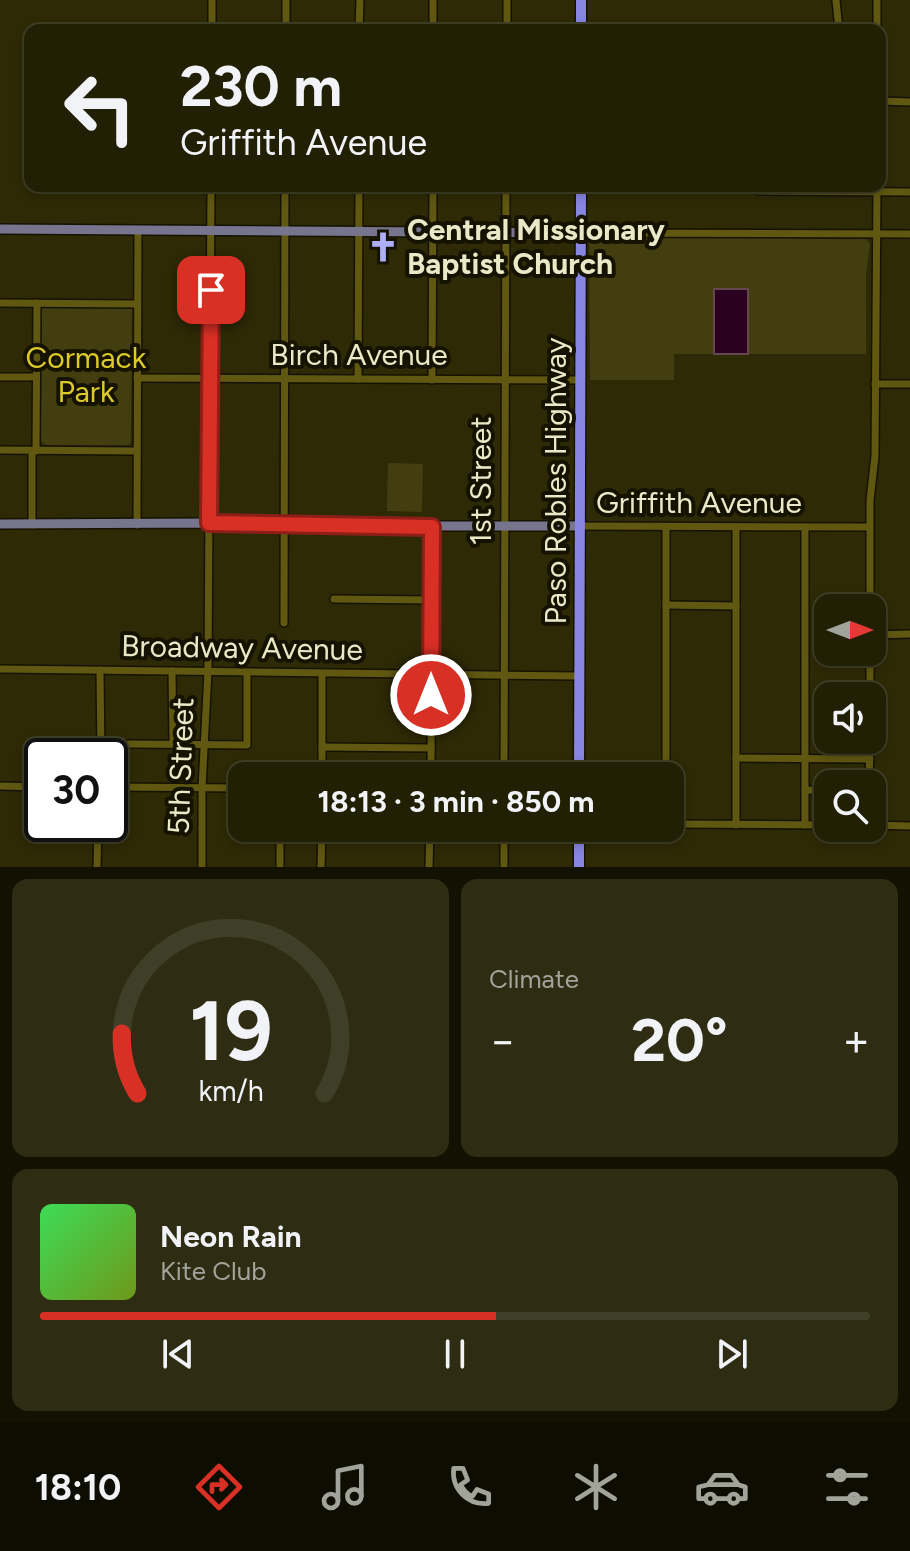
<!DOCTYPE html>
<html lang="en">
<head>
<meta charset="utf-8">
<style>
  body { margin:0; font-family:Figtree,sans-serif; background:#2e2d13; color:#f1f3f6; height:100vh; display:flex; flex-direction:column; font-size:30px; white-space:nowrap }
  * { box-sizing:border-box; margin:0 }
  p { font-size:26px; color:#a2a39a }
  .icon { flex:none; width:44px; height:44px; fill:none; stroke:currentColor; stroke-width:2; stroke-linecap:round; stroke-linejoin:round }
  .map { position:relative; height:867px; overflow:hidden }
  .drawer { display:flex; flex-direction:column; gap:12px; padding:12px; background:#131202; flex:1 }
  .drawer>* { flex:none }
  .banner { position:absolute; left:24px; top:24px; width:862px; height:168px; border-radius:16px; box-shadow:0 4px 12px #0003,0 0 0 2px #3f3e26; background:#222004; color:#f1f3f6; overflow:hidden }
  .needle { width:52px; rotate:90deg }
  .buttons { position:absolute; left:814px; top:594px; display:grid; gap:16px }
  .buttons a { display:grid; place-items:center; width:72px; height:72px; border-radius:16px; background:#222004; box-shadow:0 4px 12px #0003,0 0 0 2px #3f3e26; font-size:40px }
  .speed { position:absolute; left:24px; top:738px; display:flex; gap:16px; font-size:40px; font-weight:700; text-align:center }
  .speed>* { display:grid; place-content:center; width:104px; height:104px; border-radius:50%; background:#222004; box-shadow:0 4px 12px #0003,0 0 0 2px #3f3e26; line-height:1 }
  .speed .limit { border:4px solid #111; border-radius:12px; background:#fff; color:#111 }
  .pin { position:absolute; display:grid; place-items:center; width:68px; height:68px; color:#fff; margin:-34px; border-radius:16px; box-shadow:0 4px 12px #0006 }
  .me { position:absolute; width:88px; margin:-44px; rotate:0deg; stroke-linejoin:round; filter:drop-shadow(0 0 6px #0008) }
  .turn { display:flex; align-items:center; gap:28px; height:168px; padding:0 24px; font-size:36px }
  .turn .icon { width:104px; height:104px; stroke-width:2.5 }
  .turn b { display:block; font-size:56px; line-height:68px }
  .big { font-size:60px; font-weight:700; line-height:1.1 }
  .drawer .widget { flex:1; display:flex; flex-direction:column; justify-content:center; gap:12px; min-width:0; padding:0 28px; border-radius:16px; background:#2e2d13 }
  .drawer .dial { align-items:center; gap:0 }
  .dial svg { height:208px; overflow:visible; fill:none; stroke:#3f3e26; stroke-width:7; stroke-linecap:round; text-anchor:middle }
  .dial text { fill:#f1f3f6; stroke:none }
  .song { display:flex; align-items:center; gap:24px }
  .cover { width:96px; height:96px; border-radius:12px; background:linear-gradient(135deg,hsl(130 70% 55%),hsl(80 70% 35%)) }
  .played { height:8px; border-radius:4px; background:linear-gradient(90deg,#d93025 55%,#3f3e26 55%) }
  .keys { display:flex; justify-content:space-around; direction:ltr }
  .heat { display:flex; justify-content:space-between; align-items:center; font-size:44px; direction:ltr }
  .drawer .tiles { flex:1; display:grid; gap:12px; grid-template-columns:1fr 1fr }
  .widget:last-child { grid-column:span 2 }
  .trip { position:absolute; left:228px; top:762px; width:456px; height:80px; border-radius:16px; background:#222004; box-shadow:0 4px 12px #0003,0 0 0 2px #3f3e26; font-weight:700; line-height:80px; text-align:center }
  .dock { display:flex; height:128px; justify-content:space-around; align-items:center; background:#0e0d02; color:#a2a39a }
  .dock .icon { width:56px; height:56px }
  .dock .current { color:#d93025 }
  .dock b { font-size:36px; color:#f1f3f6 }
  .map>svg:first-child { display:block }
  .green { fill:#433e10 }
  .water { fill:#2a011e; stroke:#644651; stroke-width:2 }
  .lines { fill:none; stroke-linecap:round; stroke-linejoin:round }
  .minor-casing { stroke:#151201; stroke-width:10 }
  .major-casing { stroke:#151201; stroke-width:12 }
  .highway-casing { stroke:#151201; stroke-width:13 }
  .minor { stroke:#605811; stroke-width:7 }
  .major { stroke:#77748d; stroke-width:9 }
  .highway { stroke:#8786e0; stroke-width:10 }
  .route-casing { stroke:#8d1f18; stroke-width:20 }
  .route { stroke:#d93025; stroke-width:14 }
  .labels { text-anchor:middle; stroke-width:8; stroke-linejoin:round; paint-order:stroke }
  .poi-label { font-size:30px; font-weight:bold; fill:#ebe8c7; stroke:#151200; text-anchor:start }
  .street-label { font-size:30px; fill:#ebe8c7; stroke:#151200 }
  .park-label { font-size:30px; fill:#dbca29; stroke:#151200 }
</style>
</head>
<body>
<div class="map">
<svg width="910" height="867" viewBox="0 0 910 867">
  <rect width="100%" height="100%" fill="#2e2a06"/>
  <!-- green -->
  <g class="green">
    <path d="M589 236 866 239 870 244 866 273V354H748V289L714 290V354H674V380H590Z"/>
    <path d="M43 307H130L132 309 131 440 129 445H46L40 440 41 312Z"/>
    <path d="M388 463 423 464 422 512 387 511Z"/>
  </g>
  <!-- water -->
  <rect class="water" x="714" y="289" width="34" height="65"/>
  <g class="lines">
    <!-- minor casing -->
    <g class="minor-casing">
      <g id="minor">
        <path d="M836 0 839 30"/>
        <path d="M212 30V0"/>
        <path d="M286 30V0"/>
        <path d="M359 30 360 0"/>
        <path d="M433 30V0"/>
        <path d="M507 30V0"/>
        <path d="M877 30V0"/>
        <path d="M880 101 910 102"/>
        <path d="M759 191 910 192"/>
        <path d="M580 233 910 234"/>
        <path d="M0 303 137 304"/>
        <path d="M0 377H36"/>
        <path d="M137 378 580 380"/>
        <path d="M358 379 359 186"/>
        <path d="M432 380 433 186"/>
        <path d="M875 384H910"/>
        <path d="M0 450 137 451"/>
        <path d="M36 451 37 303"/>
        <path d="M32 525V451"/>
        <path d="M137 525 138 230"/>
        <path d="M580 526 869 527"/>
        <path d="M334 599 432 600"/>
        <path d="M666 605 736 606"/>
        <path d="M870 608V500L875 456 877 186"/>
        <path d="M284 623 285 186"/>
        <path d="M872 635 910 634"/>
        <path d="M0 669 579 676"/>
        <path d="M100 670 101 756"/>
        <path d="M172 671 173 744"/>
        <path d="M870 696V652"/>
        <path d="M129 744 247 745V673"/>
        <path d="M322 747 431 748"/>
        <path d="M736 758 870 759"/>
        <path d="M322 776V674"/>
        <path d="M431 776 432 527"/>
        <path d="M504 776 506 186"/>
        <path d="M666 776V527"/>
        <path d="M869 784 870 740"/>
        <path d="M0 786 42 787"/>
        <path d="M110 787 242 788"/>
        <path d="M805 790 828 791"/>
        <path d="M670 824 828 825"/>
        <path d="M736 825V527"/>
        <path d="M805 825V527"/>
        <path d="M872 825 910 826"/>
        <path d="M97 867 98 824"/>
        <path d="M202 867V788L208 671 211 186"/>
        <path d="M280 867V828"/>
        <path d="M321 867 322 828"/>
        <path d="M429 867 430 828"/>
        <path d="M504 867V828"/>
      </g>
    </g>
    <!-- major casing -->
    <g class="major-casing">
      <g id="major">
        <path d="M0 229 580 233"/>
        <path d="M0 524 209 523 284 526H580"/>
      </g>
    </g>
    <!-- highway casing -->
    <g class="highway-casing">
      <g id="highway">
        <path d="M581 30V0"/>
        <path d="M579 776 581 186"/>
        <path d="M579 867V828"/>
      </g>
    </g>
    <!-- minor -->
    <use href="#minor" class="minor"/>
    <!-- major -->
    <use href="#major" class="major"/>
    <!-- highway -->
    <use href="#highway" class="highway"/>
  </g>
  <g class="lines">
    <!-- route casing -->
    <g class="route-casing">
      <path id="route" d="M211 290 209 523 432 527 431 695"/>
    </g>
    <!-- route -->
    <use href="#route" class="route"/>
  </g>
  <!-- icons -->
  <defs>
    <g id="church-bare" transform="scale(2.4)"><path d="M-1.2-6h2.4v3.5h3.3v2.4h-3.3V6h-2.4V-.1h-3.3v-2.4h3.3Z" fill="#adaffb" stroke="#151200" stroke-width="2.5" paint-order="stroke"/></g>
  </defs>
  <g fill-rule="evenodd">
    <use href="#church-bare" x="383" y="247"/>
  </g>
  <g class="labels">
    <!-- poi labels -->
    <g class="poi-label">
      <text x="407" y="240">Central Missionary<tspan x="407" dy="34">Baptist Church</tspan></text>
    </g>
    <!-- street labels -->
    <g class="street-label">
      <text x="359" y="365">Birch Avenue</text>
      <text transform="translate(481 481) rotate(-90)" y="10">1st Street</text>
      <text transform="translate(556 481) rotate(-90)" y="10">Paso Robles Highway</text>
      <text x="699" y="513">Griffith Avenue</text>
      <text transform="translate(242 648) rotate(1)" y="10">Broadway Avenue</text>
      <text transform="translate(181 766) rotate(-88)" y="10">5th Street</text>
    </g>
    <!-- park labels -->
    <g class="park-label">
      <text x="86" y="368">Cormack<tspan x="86" dy="34">Park</tspan></text>
    </g>
  </g>
</svg>
<div class="buttons">
<a><svg class="needle" viewBox="-14 -14 28 28"><path d="M0-13l5 13h-10z" fill="#e53935"/><path d="M0 13l5-13h-10z" fill="#a2a39a"/></svg></a>
<a><svg class="icon" aria-label="sound" viewBox="0 0 24 24"><path d="M4 9h4l5-4v14l-5-4H4zM17 9q2 3 0 6"/></svg></a>
<a><svg class="icon" aria-label="search" viewBox="0 0 24 24"><circle cx="10" cy="10" r="6"/><path d="M15 15l6 6"/></svg></a>
</div>
<div class="speed"><div class="limit">30</div></div>
<div class="pin" style="left:211px;top:290px;background:#d93025"><svg class="icon" aria-label="arrive" viewBox="0 0 24 24"><path d="M6 21V4h12l-3 4 3 4H6"/></svg></div>
<svg class="me" style="left:431px;top:695px" viewBox="-20 -20 40 40"><circle r="17" fill="#d93025" stroke="#fff" stroke-width="3"/><path d="M0-11L8 9 0 5-8 9z" fill="#fff"/></svg>
<div class="trip">18:13 · 3 min · 850 m</div>
<div class="banner">
<div class="turn"><svg class="icon" aria-label="left" viewBox="0 0 24 24"><path d="M17 20v-9H6M10 6l-5 5 5 5"/></svg><div><b>230 m</b>Griffith Avenue</div></div>
</div>
</div>
<section class="drawer">
<div class="tiles">
<div class="widget dial"><svg viewBox="0 0 100 80">
<path d="M14 69A42 42 0 1 1 86 69"/>
<path d="M14 69A42 42 0 0 1 8 46" stroke="#d93025"/>
<text x="50" y="56" font-size="32" font-weight="700">19</text>
<text x="50" y="72" font-size="11">km/h</text>
</svg></div>
<div class="widget"><p>Climate</p>
<div class="heat"><a>−</a><b class="big">20°</b><a>+</a></div>
</div>
<div class="widget">
<div class="song"><i class="cover"></i><div><b>Neon Rain</b><p>Kite Club</p></div></div>
<div class="played"></div>
<div class="keys"><svg class="icon" aria-label="previous" viewBox="0 0 24 24"><path d="M18 5L8 12l10 7zM5 5v14"/></svg><svg class="icon" aria-label="pause" viewBox="0 0 24 24"><path d="M8 5v14M16 5v14"/></svg><svg class="icon" aria-label="next" viewBox="0 0 24 24"><path d="M6 5l10 7-10 7zM19 5v14"/></svg></div>
</div>
</div>
</section>
<nav class="dock">
<b>18:10</b>
<svg class="icon current" aria-label="directions" viewBox="0 0 24 24"><path d="M12 3l9 9-9 9-9-9zM9 14v-3h6M13 9l2 2-2 2"/></svg>
<svg class="icon" aria-label="music" viewBox="0 0 24 24"><path d="M9 18V5l10-2v13"/><circle cx="6" cy="18" r="3"/><circle cx="16" cy="16" r="3"/></svg>
<svg class="icon" aria-label="phone" viewBox="0 0 24 24"><path d="M5 4h4l2 5-3 2q2 4 5 5l2-3 5 2v4C11 20 4 13 5 4z"/></svg>
<svg class="icon" aria-label="climate" viewBox="0 0 24 24"><path d="M12 3v18M4 7l16 10M4 17L20 7"/></svg>
<svg class="icon" aria-label="car" viewBox="0 0 24 24"><path d="M5 17H2v-5l4-1 3-4h7l3 4 3 1v5h-3M9 17h6M6 11h13"/><circle cx="7" cy="17" r="2"/><circle cx="17" cy="17" r="2"/></svg>
<svg class="icon" aria-label="filters" viewBox="0 0 24 24"><path d="M4 7h16M4 17h16"/><circle cx="9" cy="7" r="2"/><circle cx="15" cy="17" r="2"/></svg>
</nav>
</body>
</html>
